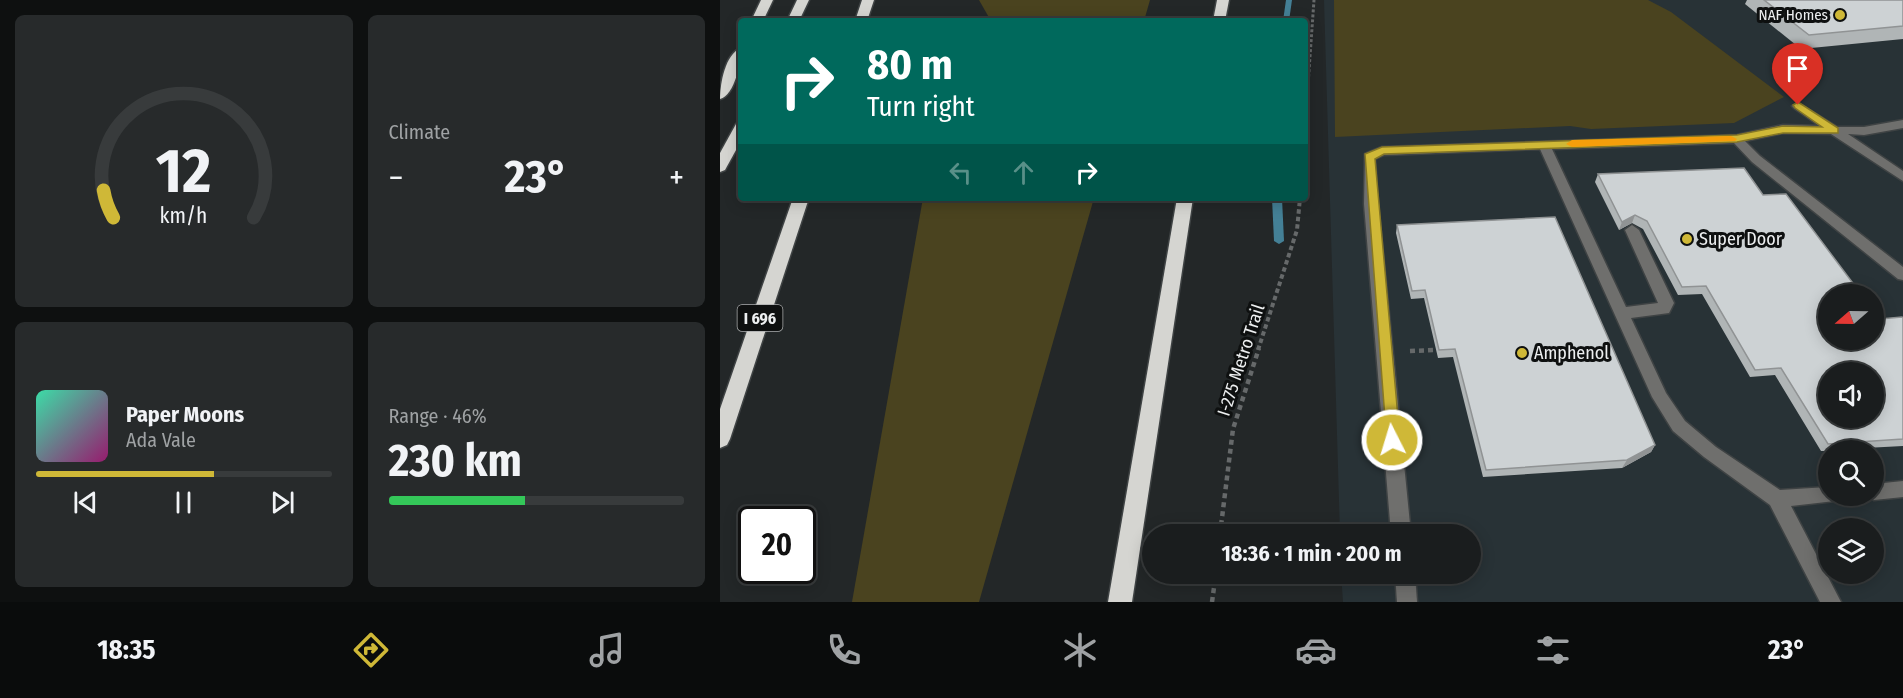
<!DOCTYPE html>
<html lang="en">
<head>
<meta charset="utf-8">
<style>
  body { margin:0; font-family:"Fira Sans Condensed",sans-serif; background:#272a2b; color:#f1f3f6; height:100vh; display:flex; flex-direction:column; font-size:22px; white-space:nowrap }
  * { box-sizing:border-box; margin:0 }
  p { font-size:20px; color:#9fa2a4 }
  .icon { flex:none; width:33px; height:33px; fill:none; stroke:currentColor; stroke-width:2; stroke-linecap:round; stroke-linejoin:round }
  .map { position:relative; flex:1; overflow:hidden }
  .drawer { display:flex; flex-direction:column; gap:15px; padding:15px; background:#0e1010; width:720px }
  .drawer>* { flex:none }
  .banner { position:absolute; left:18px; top:18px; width:570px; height:183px; border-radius:6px; box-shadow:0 3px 15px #0003,0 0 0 2px #383b3c; background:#00695c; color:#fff; overflow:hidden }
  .needle { width:39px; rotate:250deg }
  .fabs { position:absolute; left:1098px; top:284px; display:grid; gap:12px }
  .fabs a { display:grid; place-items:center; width:66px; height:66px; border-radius:50%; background:#1a1d1e; box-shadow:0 3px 15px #0003,0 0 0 2px #383b3c; font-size:30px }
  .speed { position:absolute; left:18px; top:506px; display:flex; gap:12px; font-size:30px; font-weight:700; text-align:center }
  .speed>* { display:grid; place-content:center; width:78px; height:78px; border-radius:50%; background:#1a1d1e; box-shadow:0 3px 15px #0003,0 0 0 2px #383b3c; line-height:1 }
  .speed .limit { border:3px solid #111; border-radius:9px; background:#fff; color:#111 }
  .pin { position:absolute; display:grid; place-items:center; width:51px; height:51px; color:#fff; margin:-62px -26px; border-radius:50% 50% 50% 0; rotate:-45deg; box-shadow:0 0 6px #0007 }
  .pin .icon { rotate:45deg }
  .me { position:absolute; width:66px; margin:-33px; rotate:355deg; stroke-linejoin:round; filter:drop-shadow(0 0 4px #0008) }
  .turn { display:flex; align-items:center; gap:21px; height:126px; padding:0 30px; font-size:27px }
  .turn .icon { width:78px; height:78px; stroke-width:2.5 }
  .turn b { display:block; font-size:42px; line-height:51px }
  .lanes { display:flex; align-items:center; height:57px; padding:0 30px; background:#0003; justify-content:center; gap:30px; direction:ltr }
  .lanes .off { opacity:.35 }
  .big { font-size:45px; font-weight:700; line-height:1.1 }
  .drawer .tile { flex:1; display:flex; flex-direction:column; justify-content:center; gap:9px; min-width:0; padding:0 21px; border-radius:9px; background:#272a2b }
  .drawer .dial { align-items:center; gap:0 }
  .dial svg { height:156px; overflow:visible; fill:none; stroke:#383b3c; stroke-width:7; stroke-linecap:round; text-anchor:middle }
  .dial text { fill:#f1f3f6; stroke:none }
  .song { display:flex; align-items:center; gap:18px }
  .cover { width:72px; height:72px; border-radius:9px; background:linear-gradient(135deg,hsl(160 70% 55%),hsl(320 70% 35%)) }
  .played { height:6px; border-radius:3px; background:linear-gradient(90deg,#cfb837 60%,#383b3c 60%) }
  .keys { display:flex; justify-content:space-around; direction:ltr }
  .heat { display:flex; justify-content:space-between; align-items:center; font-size:33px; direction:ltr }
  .charge { height:9px; border-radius:4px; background:linear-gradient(90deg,#34c759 46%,#383b3c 0) }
  .drawer .tiles { flex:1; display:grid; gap:15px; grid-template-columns:repeat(2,1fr) }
  .trip { position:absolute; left:422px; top:524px; width:339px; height:60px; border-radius:30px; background:#1a1d1e; box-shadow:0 3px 15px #0003,0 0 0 2px #383b3c; font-weight:700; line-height:60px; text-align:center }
  .dock { display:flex; height:96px; justify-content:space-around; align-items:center; background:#0a0c0c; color:#9fa2a4 }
  .dock .icon { width:42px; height:42px }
  .dock .active { color:#cfb837 }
  .dock b { font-size:27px; color:#f1f3f6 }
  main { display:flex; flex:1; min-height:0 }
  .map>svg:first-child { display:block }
  .built { fill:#283236; fill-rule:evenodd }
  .green { fill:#4a431f }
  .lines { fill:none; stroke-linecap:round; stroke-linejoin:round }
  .stream { fill:#448096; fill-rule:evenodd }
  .minor-casing { stroke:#3f4344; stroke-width:3 }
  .highway-casing { stroke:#3f4344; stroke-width:3 }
  .path-far2 { stroke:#66696a; stroke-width:3; stroke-dasharray:3 2; stroke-linecap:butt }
  .path-far1 { stroke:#66696a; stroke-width:4; stroke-dasharray:4.5 3; stroke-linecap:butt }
  .path { stroke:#66696a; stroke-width:4.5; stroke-dasharray:5 4; stroke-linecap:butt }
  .minor { fill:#6f6f6d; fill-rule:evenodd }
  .highway { fill:#d5d5d1; fill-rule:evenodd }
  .wall { fill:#b0b5b6 }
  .shaded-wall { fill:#909394 }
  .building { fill:#cdd2d4; stroke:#909394; stroke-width:1.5; fill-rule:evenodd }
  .route { fill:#cfb837; stroke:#877824; stroke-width:1.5 }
  .slow { fill:#f59e0b }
  .poi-dot { fill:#cfb837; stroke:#0e1010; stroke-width:2 }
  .labels { text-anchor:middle; stroke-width:6; stroke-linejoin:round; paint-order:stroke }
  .far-poi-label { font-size:15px; fill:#edeff0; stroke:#0e1010; text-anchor:end }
  .shield { fill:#0e1010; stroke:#aaacad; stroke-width:1.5 }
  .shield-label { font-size:16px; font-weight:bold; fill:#edeff0 }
  .poi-label { font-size:18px; fill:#edeff0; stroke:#0e1010; text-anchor:start }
  .street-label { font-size:18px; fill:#edeff0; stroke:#0e1010 }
</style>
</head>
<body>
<main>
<section class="drawer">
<div class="tiles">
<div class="tile dial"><svg viewBox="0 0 100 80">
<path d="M14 69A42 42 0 1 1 86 69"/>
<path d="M14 69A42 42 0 0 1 9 55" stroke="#cfb837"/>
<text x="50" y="56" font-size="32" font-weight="700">12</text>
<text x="50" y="72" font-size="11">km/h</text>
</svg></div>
<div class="tile"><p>Climate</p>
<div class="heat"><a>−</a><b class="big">23°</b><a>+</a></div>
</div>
<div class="tile">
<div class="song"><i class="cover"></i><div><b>Paper Moons</b><p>Ada Vale</p></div></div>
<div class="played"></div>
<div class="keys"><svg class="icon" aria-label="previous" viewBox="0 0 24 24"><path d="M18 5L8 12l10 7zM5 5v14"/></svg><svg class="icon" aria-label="pause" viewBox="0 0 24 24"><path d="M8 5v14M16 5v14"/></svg><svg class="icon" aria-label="next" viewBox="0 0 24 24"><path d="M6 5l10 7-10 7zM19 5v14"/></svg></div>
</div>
<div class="tile"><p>Range · 46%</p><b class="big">230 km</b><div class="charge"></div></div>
</div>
</section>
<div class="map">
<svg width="1183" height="602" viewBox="0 0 1183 602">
  <rect width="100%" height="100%" fill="#232728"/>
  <!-- built -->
  <path class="built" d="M604 0H1183V602H623L621 573H750V534H620ZM1108 294H1154V339H1108ZM1108 372H1154V417H1108ZM1108 450H1154V495H1108ZM1108 528H1154V573H1108Z"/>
  <!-- green -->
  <g class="green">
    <path d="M259 0H430L424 21H271Z"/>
    <path d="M614 0H928L951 12 1064 97 1014 123 871 129 850 126 615 137Z"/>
    <path d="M203 198H374L259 602H132Z"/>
  </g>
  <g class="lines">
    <!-- stream -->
    <g class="stream">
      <path d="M566 0H572L569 21H563Z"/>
      <path d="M552 198H562L564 241 559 244 554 241Z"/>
    </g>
    <!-- minor casing -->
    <g class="minor-casing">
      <g id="minor">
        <path d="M1078 103 1117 127H1144L1183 120V128L1144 135 1128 134 1183 171V181L1111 134 1063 133 1025 141 1040 156 1183 267V280L1178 279 1032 162 1014 143 832 149 906 307 938 303 905 230 912 225 919 230 954 303 949 313 911 318 946 393 965 421 996 447 1060 490 1108 487V495H1117L1115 501 1071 506 1121 602H1100L1050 505 984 457 953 431 932 397 820 149 664 155 655 159 658 204 691 534H671L644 204 645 154 662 147 1017 135 1063 125 1100 126 1074 108 1072 106Z"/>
        <path d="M1183 481V497L1154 500 1146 495H1154V484Z"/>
        <path d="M675 573H695L697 602H677Z"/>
      </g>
    </g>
    <!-- highway casing -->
    <g class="highway-casing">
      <g id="highway">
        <path d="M41 0H53L43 21H31Z"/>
        <path d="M77 0H89L79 21H67Z"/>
        <path d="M142 0H154L147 21H135Z"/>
        <path d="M497 0H509L505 21H493Z"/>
        <path d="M21 48C21 62 15 95 0 99 0 84 5 54 21 48Z"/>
        <path d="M21 123V141L5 170 0 172V153L16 124Z"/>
        <path d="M73 198H89L10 439 7 445 0 448V409Z"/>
        <path d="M457 198H473L412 602H388Z"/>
      </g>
    </g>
    <!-- path-far2 -->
    <path class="path-far2" d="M585 127 594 0"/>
    <!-- path-far1 -->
    <path class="path-far1" d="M538 350 577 230 580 198"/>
    <!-- path -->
    <g class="path">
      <path d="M690 351 716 350"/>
      <path d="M500 534 513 429 539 348"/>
      <path d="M492 602 496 573"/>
    </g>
    <!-- minor -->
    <use href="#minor" class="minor"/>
    <!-- highway -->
    <use href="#highway" class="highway"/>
  </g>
  <!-- wall -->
  <g class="wall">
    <path d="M1027 0H1183V39L1081 49 1025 4Z"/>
    <path d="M878 174 1043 195 1160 319 1183 318V446L1108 450V451H1101L1055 375 1030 377 982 294 958 295 923 229 912 223 899 230 875 182Z"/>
    <path d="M677 225 935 445 931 452 902 468 763 477 733 357 718 358 704 298 691 299 676 233Z"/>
  </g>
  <!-- shaded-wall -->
  <g class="shaded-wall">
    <path d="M915 215 912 223 899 230 902 222Z"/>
    <path d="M935 445 931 452 902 468 907 460Z"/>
  </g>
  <!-- building -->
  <g class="building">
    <path d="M1044 0H1183V26L1089 35Z"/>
    <path d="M1024 168 1043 195 1066 194 1141 294H1108V339H1154V310L1160 319 1182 317 1183 318V439L1108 444 1061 368 1035 370 986 286 962 287 927 221 915 215 902 222 878 174ZM1108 372H1154V417H1108Z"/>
    <path d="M835 217 935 445 907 460 766 470 735 349 719 350 705 290 692 291 677 225Z"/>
  </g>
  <!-- route -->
  <path class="route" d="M1078 102 1118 128V133H1063L1017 142 664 154 655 159 680 440 678 445H667L645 154 662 147 1017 135 1063 126 1102 127 1075 108 1073 105Z"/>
  <!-- slow -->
  <path class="slow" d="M1011 136 1017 139 1015 141 852 147 846 144 852 140Z"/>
  <!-- markers -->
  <g class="poi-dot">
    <circle cx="1120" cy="15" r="6"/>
    <circle cx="967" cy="239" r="6"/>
    <circle cx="802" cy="353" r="6"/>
  </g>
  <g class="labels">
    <!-- far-poi labels -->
    <g class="far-poi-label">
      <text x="1108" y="20">NAF Homes</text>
    </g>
    <!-- shield labels -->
    <rect class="shield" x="17.5" y="305" width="45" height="26" rx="4.5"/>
    <g class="shield-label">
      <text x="40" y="324">I 696</text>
    </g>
    <!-- poi labels -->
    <g class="poi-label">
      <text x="979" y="245">Super Door</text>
      <text x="814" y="359">Amphenol</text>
    </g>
    <!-- street labels -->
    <g class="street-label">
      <text transform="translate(521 360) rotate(-72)" y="6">I-275 Metro Trail</text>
    </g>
  </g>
</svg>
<div class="fabs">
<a><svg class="needle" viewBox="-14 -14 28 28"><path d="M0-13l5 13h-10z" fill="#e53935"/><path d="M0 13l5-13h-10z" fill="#9fa2a4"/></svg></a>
<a><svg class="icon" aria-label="sound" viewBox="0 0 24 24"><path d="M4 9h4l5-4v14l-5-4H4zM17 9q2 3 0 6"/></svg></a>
<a><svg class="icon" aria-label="search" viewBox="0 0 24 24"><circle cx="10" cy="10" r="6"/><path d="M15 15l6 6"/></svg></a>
<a><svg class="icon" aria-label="layers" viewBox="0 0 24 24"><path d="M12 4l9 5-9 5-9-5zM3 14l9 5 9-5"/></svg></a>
</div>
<div class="speed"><div class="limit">20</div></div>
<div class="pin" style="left:1078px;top:105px;background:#d93025"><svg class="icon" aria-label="arrive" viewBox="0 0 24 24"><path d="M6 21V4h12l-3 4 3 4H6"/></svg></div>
<svg class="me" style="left:672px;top:440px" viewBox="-20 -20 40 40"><circle r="17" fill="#cfb837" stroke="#fff" stroke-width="3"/><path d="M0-11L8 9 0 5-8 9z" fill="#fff"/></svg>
<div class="trip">18:36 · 1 min · 200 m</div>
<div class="banner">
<div class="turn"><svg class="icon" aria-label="right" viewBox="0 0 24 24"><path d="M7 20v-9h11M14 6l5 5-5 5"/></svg><div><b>80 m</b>Turn right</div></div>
<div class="lanes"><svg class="icon off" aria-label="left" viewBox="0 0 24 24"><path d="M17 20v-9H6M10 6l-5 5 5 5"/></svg><svg class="icon off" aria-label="ahead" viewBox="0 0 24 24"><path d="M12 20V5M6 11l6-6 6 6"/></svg><svg class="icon" aria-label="right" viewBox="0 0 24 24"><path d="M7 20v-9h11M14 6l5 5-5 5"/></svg></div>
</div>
</div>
</main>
<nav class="dock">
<b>18:35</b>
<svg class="icon active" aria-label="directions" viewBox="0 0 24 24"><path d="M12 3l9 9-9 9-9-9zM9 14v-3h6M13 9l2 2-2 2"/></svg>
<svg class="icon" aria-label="music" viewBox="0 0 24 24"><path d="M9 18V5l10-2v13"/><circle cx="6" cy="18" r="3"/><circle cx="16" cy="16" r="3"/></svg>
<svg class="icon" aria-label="phone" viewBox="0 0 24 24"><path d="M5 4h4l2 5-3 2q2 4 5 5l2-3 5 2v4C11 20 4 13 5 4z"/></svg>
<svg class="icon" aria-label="climate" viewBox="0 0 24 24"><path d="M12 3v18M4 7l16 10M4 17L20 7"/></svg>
<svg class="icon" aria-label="car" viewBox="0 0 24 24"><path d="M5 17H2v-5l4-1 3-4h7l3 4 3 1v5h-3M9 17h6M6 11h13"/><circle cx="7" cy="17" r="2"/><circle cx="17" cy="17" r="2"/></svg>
<svg class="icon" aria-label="filters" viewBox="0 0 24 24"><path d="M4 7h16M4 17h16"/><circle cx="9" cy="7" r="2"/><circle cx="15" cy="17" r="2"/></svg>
<b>23°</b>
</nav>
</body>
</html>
